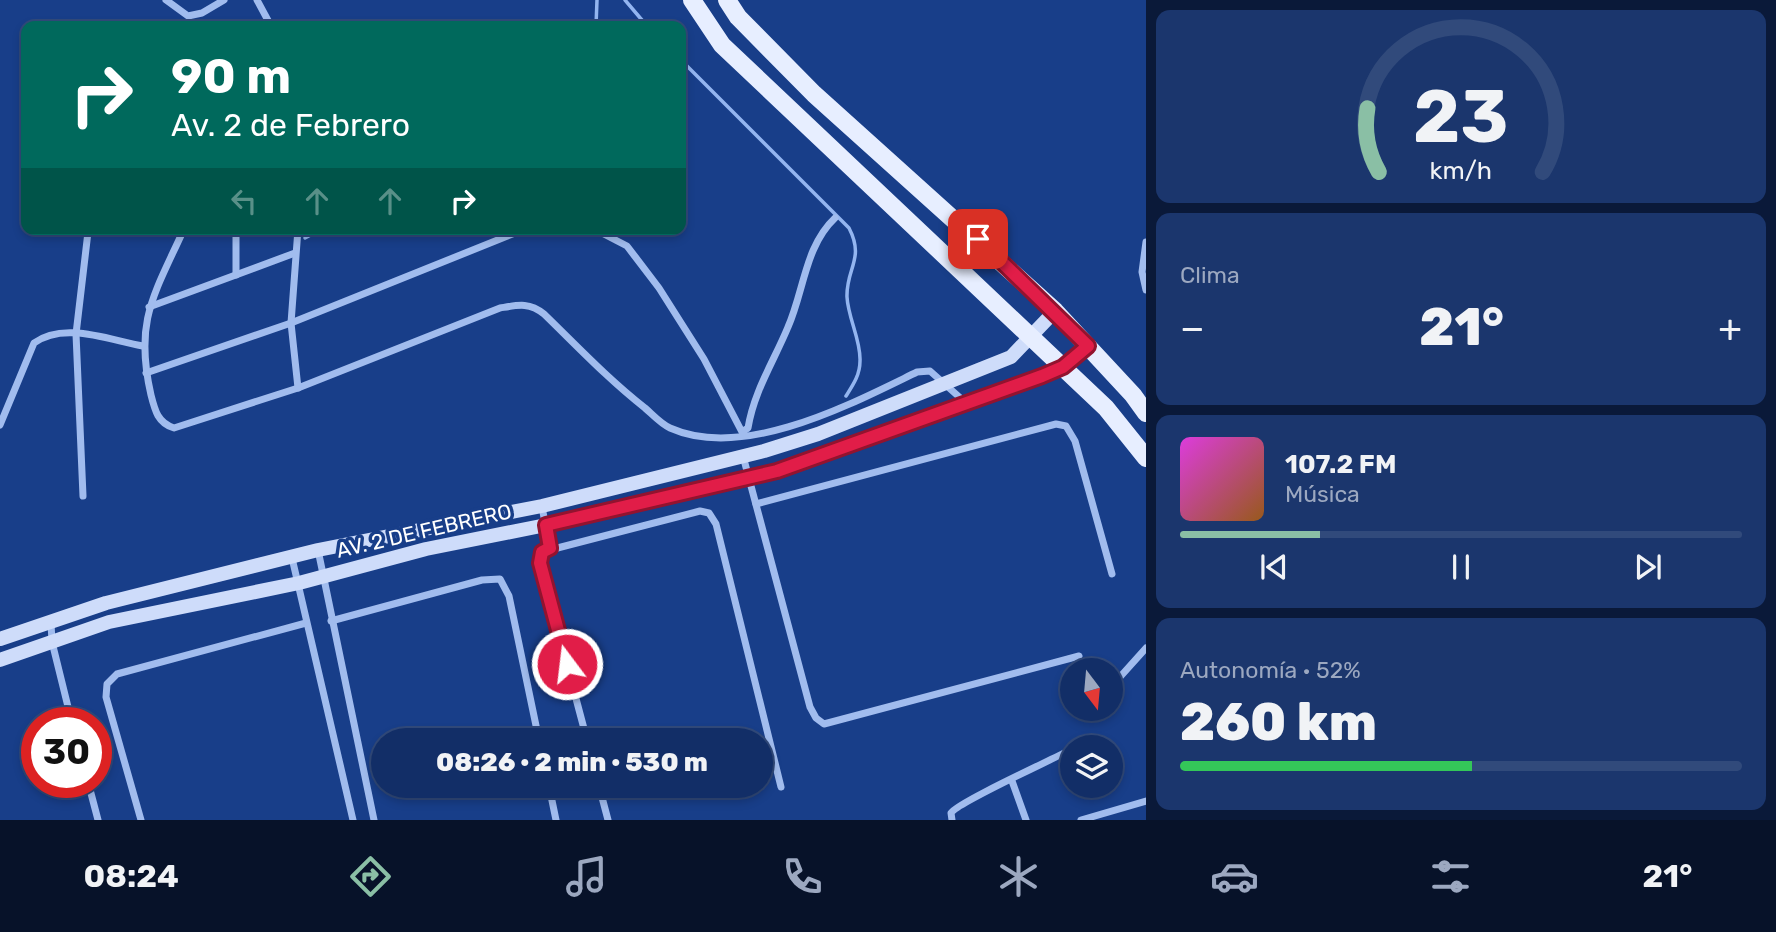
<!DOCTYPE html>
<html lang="es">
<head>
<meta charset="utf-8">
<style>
  body { margin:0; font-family:Rubik,sans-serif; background:#1b366d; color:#f1f3f6; height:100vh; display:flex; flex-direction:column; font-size:26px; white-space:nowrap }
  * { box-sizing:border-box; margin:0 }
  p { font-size:23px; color:#9ca8c0 }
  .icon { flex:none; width:38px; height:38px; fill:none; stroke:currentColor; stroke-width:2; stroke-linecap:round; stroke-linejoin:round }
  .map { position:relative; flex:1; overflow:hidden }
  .details { display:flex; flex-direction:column; gap:10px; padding:10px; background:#0a1939; width:630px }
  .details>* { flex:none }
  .guide { position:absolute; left:21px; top:21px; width:665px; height:214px; border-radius:14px; box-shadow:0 4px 10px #0003,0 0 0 2px #314a7b; background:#00695c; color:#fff; overflow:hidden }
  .needle { width:46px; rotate:164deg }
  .fabs { position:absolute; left:1060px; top:658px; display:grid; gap:14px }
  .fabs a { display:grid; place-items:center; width:63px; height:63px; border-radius:50%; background:#122e67; box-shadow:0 4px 10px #0003,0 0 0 2px #314a7b; font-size:35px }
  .speed { position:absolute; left:21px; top:707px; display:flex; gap:14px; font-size:35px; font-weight:700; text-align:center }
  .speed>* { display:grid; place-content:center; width:91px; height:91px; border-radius:50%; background:#122e67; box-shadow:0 4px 10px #0003,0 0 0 2px #314a7b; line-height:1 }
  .speed .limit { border:10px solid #d22; background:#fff; color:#111 }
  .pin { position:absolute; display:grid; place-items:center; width:60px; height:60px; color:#fff; margin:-30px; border-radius:14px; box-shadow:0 4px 10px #0006 }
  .me { position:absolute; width:77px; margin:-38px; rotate:345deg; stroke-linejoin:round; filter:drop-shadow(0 0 5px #0008) }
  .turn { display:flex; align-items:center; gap:24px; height:147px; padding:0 35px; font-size:32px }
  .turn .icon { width:91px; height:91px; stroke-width:2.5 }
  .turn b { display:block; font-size:49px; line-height:60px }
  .lanes { display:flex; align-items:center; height:66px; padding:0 35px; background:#0003; justify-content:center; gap:35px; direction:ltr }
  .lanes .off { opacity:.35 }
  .big { font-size:52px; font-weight:800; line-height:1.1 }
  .details .widget { flex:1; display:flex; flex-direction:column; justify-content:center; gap:10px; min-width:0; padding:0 24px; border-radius:14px; background:#1b366d }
  .details .dial { align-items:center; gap:0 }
  .dial svg { height:182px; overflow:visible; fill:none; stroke:#314a7b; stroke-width:7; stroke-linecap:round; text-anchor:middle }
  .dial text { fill:#f1f3f6; stroke:none }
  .song { display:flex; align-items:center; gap:21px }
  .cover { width:84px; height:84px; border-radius:10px; background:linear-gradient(135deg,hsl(300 70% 55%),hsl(30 70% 35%)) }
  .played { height:7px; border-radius:4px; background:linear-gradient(90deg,#8abfa5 25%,#314a7b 25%) }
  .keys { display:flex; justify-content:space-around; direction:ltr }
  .heat { display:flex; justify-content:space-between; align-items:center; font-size:38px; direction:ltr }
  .charge { height:10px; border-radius:5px; background:linear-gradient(90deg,#34c759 52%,#314a7b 0) }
  .trip { position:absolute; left:371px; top:728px; width:402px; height:70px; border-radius:35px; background:#122e67; box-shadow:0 4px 10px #0003,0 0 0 2px #314a7b; font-weight:800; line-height:70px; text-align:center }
  .tab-bar { display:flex; height:112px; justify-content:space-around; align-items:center; background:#071229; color:#9ca8c0 }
  .tab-bar .icon { width:49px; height:49px }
  .tab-bar .selected { color:#8abfa5 }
  .tab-bar b { font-size:32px; color:#f1f3f6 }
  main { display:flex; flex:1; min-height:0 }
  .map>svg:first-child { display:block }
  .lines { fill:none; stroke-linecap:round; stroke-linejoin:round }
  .stream { stroke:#93b5f0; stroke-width:3.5 }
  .minor { stroke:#a1bcee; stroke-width:7 }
  .secondary { stroke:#cedcfa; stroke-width:14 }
  .primary { stroke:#e7eeff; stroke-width:18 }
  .route-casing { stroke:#92132f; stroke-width:18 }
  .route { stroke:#e11d48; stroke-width:12 }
  .labels { text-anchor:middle; stroke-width:7; stroke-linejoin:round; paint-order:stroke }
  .street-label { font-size:21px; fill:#fff; stroke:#183e89 }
</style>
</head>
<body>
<main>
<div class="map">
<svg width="1146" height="820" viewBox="0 0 1146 820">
  <rect width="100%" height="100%" fill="#183e89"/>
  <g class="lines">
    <!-- stream -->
    <g class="stream">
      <path d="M625 0 647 26"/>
      <path d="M596 26 597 0"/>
      <path d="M681 60 849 228C865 259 846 268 847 297 848 318 861 340 860 361 860 375 853 385 846 396"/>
      <path d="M339 229 355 233 370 229"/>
      <path d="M305 238 320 230 334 229"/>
    </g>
    <!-- minor -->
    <g class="minor">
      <path d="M166 0 188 16 202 13 224 0"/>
      <path d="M257 0 271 26"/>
      <path d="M184 229C154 295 134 321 151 395 155 411 158 423 174 428L298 388 500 308C518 305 529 302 544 314 577 346 608 379 645 408 653 415 661 424 670 428 744 461 851 404 917 372L930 371 966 403"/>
      <path d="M236 229V275"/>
      <path d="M298 229 291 323 298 388"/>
      <path d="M574 229 600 232 627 246 659 288 704 359 742 432 748 428C754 391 774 361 788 327 804 291 805 246 835 218"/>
      <path d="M1146 242 1142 272 1146 290"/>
      <path d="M149 307 295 253"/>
      <path d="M146 373 291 323 525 229"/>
      <path d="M0 425 34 343C64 321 109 340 143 346"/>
      <path d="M743 456 810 707 816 718 824 724 1079 656"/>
      <path d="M83 496 76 334 88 232"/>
      <path d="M756 504 1056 424 1066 426 1075 441 1112 574"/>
      <path d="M542 507 550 548"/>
      <path d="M318 550 374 820"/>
      <path d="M292 558 353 820"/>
      <path d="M331 621 482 580 500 579 509 596 539 740"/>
      <path d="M51 623 52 642 72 723"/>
      <path d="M1111 687 1146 648"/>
      <path d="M587 740 540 563 542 552 700 511 709 513 716 524 781 787"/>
      <path d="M1012 781 1026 820"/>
      <path d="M88 782 98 820"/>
      <path d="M549 786 556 820"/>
      <path d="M599 786 608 820"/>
      <path d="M141 820 106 697 107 684 117 674 306 623"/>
      <path d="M952 820 951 813C957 803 1049 761 1068 751"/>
      <path d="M1081 820 1146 801"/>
    </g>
    <!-- secondary -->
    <g class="secondary">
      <path d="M0 639 106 603 318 550 542 506 764 451 818 434 1011 357 1055 311"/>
      <path d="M0 660 109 622 299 583 426 549 546 525 777 471 1054 372 1088 346"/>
    </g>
    <!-- primary -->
    <g class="primary">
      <path d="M692 0 722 45 1106 408 1146 458"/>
      <path d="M727 0 738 17 814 94 1055 311 1133 395 1146 413"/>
    </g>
  </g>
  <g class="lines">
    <!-- route casing -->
    <g class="route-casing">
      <path id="route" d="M567 664 540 563 542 552 550 548 546 525 777 471 1042 376 1063 367 1088 346 978 239"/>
    </g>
    <!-- route -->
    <use href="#route" class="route"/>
  </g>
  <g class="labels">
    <!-- street labels -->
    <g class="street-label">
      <text transform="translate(424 531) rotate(-13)" y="7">AV. 2 DE FEBRERO</text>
    </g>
  </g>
</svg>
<div class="fabs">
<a><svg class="needle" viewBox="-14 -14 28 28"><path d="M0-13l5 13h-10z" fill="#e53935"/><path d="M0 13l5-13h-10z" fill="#9ca8c0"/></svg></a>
<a><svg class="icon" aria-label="layers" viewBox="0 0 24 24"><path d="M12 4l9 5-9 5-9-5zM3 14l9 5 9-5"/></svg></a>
</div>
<div class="speed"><div class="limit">30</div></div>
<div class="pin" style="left:978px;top:239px;background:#d93025"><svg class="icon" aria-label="arrive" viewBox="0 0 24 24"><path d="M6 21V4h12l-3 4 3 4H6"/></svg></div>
<svg class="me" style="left:567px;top:664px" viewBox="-20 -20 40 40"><circle r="17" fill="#e11d48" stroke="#fff" stroke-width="3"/><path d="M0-11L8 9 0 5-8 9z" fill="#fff"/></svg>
<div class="trip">08:26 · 2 min · 530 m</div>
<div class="guide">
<div class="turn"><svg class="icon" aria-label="right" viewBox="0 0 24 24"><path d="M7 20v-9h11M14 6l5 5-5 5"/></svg><div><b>90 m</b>Av. 2 de Febrero</div></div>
<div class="lanes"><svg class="icon off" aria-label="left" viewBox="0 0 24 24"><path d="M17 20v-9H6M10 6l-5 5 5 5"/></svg><svg class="icon off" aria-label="ahead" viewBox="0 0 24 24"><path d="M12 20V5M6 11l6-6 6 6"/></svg><svg class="icon off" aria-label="ahead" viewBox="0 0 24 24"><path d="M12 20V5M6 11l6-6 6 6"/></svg><svg class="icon" aria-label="right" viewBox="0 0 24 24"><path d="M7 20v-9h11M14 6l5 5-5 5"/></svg></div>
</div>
</div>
<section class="details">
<div class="widget dial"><svg viewBox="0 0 100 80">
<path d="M14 69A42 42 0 1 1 86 69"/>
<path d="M14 69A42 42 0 0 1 9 41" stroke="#8abfa5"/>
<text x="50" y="56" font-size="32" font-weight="700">23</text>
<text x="50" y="72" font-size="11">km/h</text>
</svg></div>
<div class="widget"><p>Clima</p>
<div class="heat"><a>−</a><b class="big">21°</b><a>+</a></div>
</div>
<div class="widget">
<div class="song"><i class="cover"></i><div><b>107.2 FM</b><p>Música</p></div></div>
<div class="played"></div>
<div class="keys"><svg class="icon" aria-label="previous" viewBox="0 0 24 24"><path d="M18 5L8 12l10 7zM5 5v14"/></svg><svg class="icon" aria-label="pause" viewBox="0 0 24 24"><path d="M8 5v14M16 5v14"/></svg><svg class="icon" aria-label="next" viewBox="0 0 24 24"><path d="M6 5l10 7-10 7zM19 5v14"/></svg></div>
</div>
<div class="widget"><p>Autonomía · 52%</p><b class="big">260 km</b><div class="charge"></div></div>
</section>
</main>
<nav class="tab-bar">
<b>08:24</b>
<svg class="icon selected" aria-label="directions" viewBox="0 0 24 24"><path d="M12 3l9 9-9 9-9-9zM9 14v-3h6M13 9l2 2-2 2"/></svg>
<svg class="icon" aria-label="music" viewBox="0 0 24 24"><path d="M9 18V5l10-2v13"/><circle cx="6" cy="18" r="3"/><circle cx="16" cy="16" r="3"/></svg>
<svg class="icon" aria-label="phone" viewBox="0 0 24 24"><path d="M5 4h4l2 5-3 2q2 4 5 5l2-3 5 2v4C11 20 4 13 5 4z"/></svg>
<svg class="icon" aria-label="climate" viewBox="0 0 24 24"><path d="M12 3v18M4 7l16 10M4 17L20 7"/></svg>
<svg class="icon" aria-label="car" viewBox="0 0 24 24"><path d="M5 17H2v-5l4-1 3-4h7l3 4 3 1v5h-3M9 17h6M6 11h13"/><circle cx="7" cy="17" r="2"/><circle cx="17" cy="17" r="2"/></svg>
<svg class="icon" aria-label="filters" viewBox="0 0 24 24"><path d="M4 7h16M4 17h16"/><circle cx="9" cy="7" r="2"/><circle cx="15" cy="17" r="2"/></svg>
<b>21°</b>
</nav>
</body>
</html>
